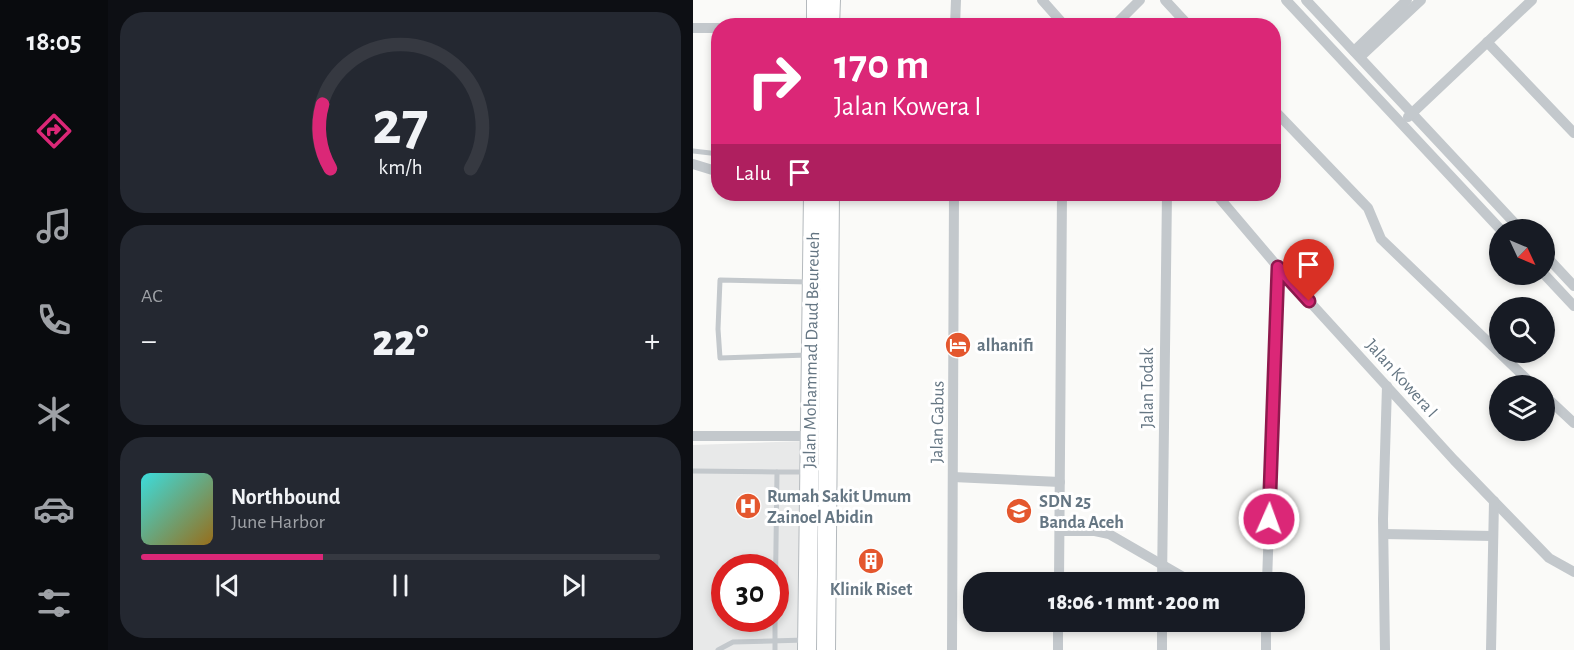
<!DOCTYPE html>
<html lang="id">
<head>
<meta charset="utf-8">
<style>
  body { margin:0; font-family:"Alegreya Sans",sans-serif; background:#242831; color:#f1f3f6; height:100vh; display:flex; flex-direction:column; font-size:22px; white-space:nowrap }
  * { box-sizing:border-box; margin:0 }
  p { font-size:20px; color:#9ea1a6 }
  .icon { flex:none; width:33px; height:33px; fill:none; stroke:currentColor; stroke-width:2; stroke-linecap:round; stroke-linejoin:round }
  .map { position:relative; flex:1; overflow:hidden }
  .panel { display:flex; flex-direction:column; gap:12px; padding:12px; background:#0d0f14; width:585px }
  .panel>* { flex:none }
  .banner { position:absolute; left:18px; top:18px; width:570px; height:183px; border-radius:24px; box-shadow:0 3px 9px #0003; background:#db2777; color:#fff; overflow:hidden }
  .needle { width:39px; rotate:134deg }
  .buttons { position:absolute; left:796px; top:219px; display:grid; gap:12px }
  .buttons a { display:grid; place-items:center; width:66px; height:66px; border-radius:50%; background:#171b24; box-shadow:0 3px 9px #0003; font-size:30px }
  .speed { position:absolute; left:18px; top:554px; display:flex; gap:12px; font-size:30px; font-weight:700; text-align:center }
  .speed>* { display:grid; place-content:center; width:78px; height:78px; border-radius:50%; background:#171b24; box-shadow:0 3px 9px #0003; line-height:1 }
  .speed .limit { border:9px solid #d22; background:#fff; color:#111 }
  .pin { position:absolute; display:grid; place-items:center; width:51px; height:51px; color:#fff; margin:-62px -26px; border-radius:50% 50% 50% 0; rotate:-45deg; box-shadow:0 0 6px #0007 }
  .pin .icon { rotate:45deg }
  .me { position:absolute; width:66px; margin:-33px; rotate:2deg; stroke-linejoin:round; filter:drop-shadow(0 0 4px #0008) }
  .turn { display:flex; align-items:center; gap:21px; height:126px; padding:0 24px; font-size:27px }
  .turn .icon { width:78px; height:78px; stroke-width:2.5 }
  .turn b { display:block; font-size:42px; line-height:51px }
  .then { display:flex; align-items:center; height:57px; padding:0 24px; background:#0003; gap:12px; font-size:22px }
  .big { font-size:45px; font-weight:800; line-height:1.1 }
  .panel .card { flex:1; display:flex; flex-direction:column; justify-content:center; gap:9px; min-width:0; padding:0 21px; border-radius:24px; background:#242831 }
  .panel .dial { align-items:center; gap:0 }
  .dial svg { height:156px; overflow:visible; fill:none; stroke:#363941; stroke-width:7; stroke-linecap:round; text-anchor:middle }
  .dial text { fill:#f1f3f6; stroke:none }
  .song { display:flex; align-items:center; gap:18px }
  .cover { width:72px; height:72px; border-radius:9px; background:linear-gradient(135deg,hsl(180 70% 55%),hsl(40 70% 35%)) }
  .played { height:6px; border-radius:3px; background:linear-gradient(90deg,#db2777 35%,#363941 35%) }
  .keys { display:flex; justify-content:space-around; direction:ltr }
  .heat { display:flex; justify-content:space-between; align-items:center; font-size:33px; direction:ltr }
  .trip { position:absolute; left:270px; top:572px; width:342px; height:60px; border-radius:24px; background:#171b24; box-shadow:0 3px 9px #0003; font-weight:800; line-height:60px; text-align:center }
  main { display:flex; flex:1; min-height:0 }
  .menu { display:flex; flex-direction:column; width:108px; justify-content:space-around; align-items:center; background:#090b0e; color:#9ea1a6 }
  .menu .icon { width:42px; height:42px }
  .menu .on { color:#db2777 }
  .menu b { font-size:27px; color:#f1f3f6 }
  .map>svg:first-child { display:block }
  .built { fill:#e8e9e9; fill-rule:evenodd }
  .lines { fill:none; stroke-linecap:round; stroke-linejoin:round }
  .trunk-casing { stroke:#b4b9bd; stroke-width:20 }
  .service { stroke:#c3c8cc; stroke-width:5 }
  .minor { stroke:#c3c8cc; stroke-width:10 }
  .trunk { stroke:#fff; stroke-width:18 }
  .route-casing { stroke:#8e194d; stroke-width:15 }
  .route { stroke:#db2777; stroke-width:10 }
  .labels { text-anchor:middle; stroke-width:6; stroke-linejoin:round; paint-order:stroke }
  .poi-label { font-size:18px; font-weight:bold; fill:#657683; stroke:#fff; text-anchor:start }
  .street-label { font-size:18px; fill:#657683; stroke:#fff }
</style>
</head>
<body>
<main>
<nav class="menu">
<b>18:05</b>
<svg class="icon on" aria-label="directions" viewBox="0 0 24 24"><path d="M12 3l9 9-9 9-9-9zM9 14v-3h6M13 9l2 2-2 2"/></svg>
<svg class="icon" aria-label="music" viewBox="0 0 24 24"><path d="M9 18V5l10-2v13"/><circle cx="6" cy="18" r="3"/><circle cx="16" cy="16" r="3"/></svg>
<svg class="icon" aria-label="phone" viewBox="0 0 24 24"><path d="M5 4h4l2 5-3 2q2 4 5 5l2-3 5 2v4C11 20 4 13 5 4z"/></svg>
<svg class="icon" aria-label="climate" viewBox="0 0 24 24"><path d="M12 3v18M4 7l16 10M4 17L20 7"/></svg>
<svg class="icon" aria-label="car" viewBox="0 0 24 24"><path d="M5 17H2v-5l4-1 3-4h7l3 4 3 1v5h-3M9 17h6M6 11h13"/><circle cx="7" cy="17" r="2"/><circle cx="17" cy="17" r="2"/></svg>
<svg class="icon" aria-label="filters" viewBox="0 0 24 24"><path d="M4 7h16M4 17h16"/><circle cx="9" cy="7" r="2"/><circle cx="15" cy="17" r="2"/></svg>
</nav>
<section class="panel">
<div class="card dial"><svg viewBox="0 0 100 80">
<path d="M14 69A42 42 0 1 1 86 69"/>
<path d="M14 69A42 42 0 0 1 10 36" stroke="#db2777"/>
<text x="50" y="56" font-size="32" font-weight="700">27</text>
<text x="50" y="72" font-size="11">km/h</text>
</svg></div>
<div class="card"><p>AC</p>
<div class="heat"><a>−</a><b class="big">22°</b><a>+</a></div>
</div>
<div class="card">
<div class="song"><i class="cover"></i><div><b>Northbound</b><p>June Harbor</p></div></div>
<div class="played"></div>
<div class="keys"><svg class="icon" aria-label="previous" viewBox="0 0 24 24"><path d="M18 5L8 12l10 7zM5 5v14"/></svg><svg class="icon" aria-label="pause" viewBox="0 0 24 24"><path d="M8 5v14M16 5v14"/></svg><svg class="icon" aria-label="next" viewBox="0 0 24 24"><path d="M6 5l10 7-10 7zM19 5v14"/></svg></div>
</div>
</section>
<div class="map">
<svg width="881" height="650" viewBox="0 0 881 650">
  <rect width="100%" height="100%" fill="#fafaf8"/>
  <!-- built -->
  <path class="built" d="M112 441 104 650H0V445ZM32 567H82V618H32Z"/>
  <g class="lines">
    <!-- trunk casing -->
    <g class="trunk-casing">
      <g id="trunk">
        <path d="M123 26V0"/>
        <path d="M137 26 138 0"/>
        <path d="M114 650 120 194"/>
        <path d="M133 650 137 194"/>
      </g>
    </g>
    <!-- service -->
    <g class="service">
      <path d="M0 151 26 154"/>
      <path d="M115 355 27 358 25 329 27 280 116 282"/>
      <path d="M0 471 84 472"/>
      <path d="M82 618 84 472H113"/>
      <path d="M25 650 40 642 112 640"/>
      <path d="M82 650V618"/>
    </g>
    <!-- minor -->
    <g class="minor">
      <path d="M349 0 372 26"/>
      <path d="M472 0 496 26"/>
      <path d="M593 0 808 230"/>
      <path d="M613 0 828 230"/>
      <path d="M262 26 263 0"/>
      <path d="M421 26 447 0"/>
      <path d="M0 28H26"/>
      <path d="M794 42 881 133"/>
      <path d="M661 51 714 0"/>
      <path d="M667 57 728 0"/>
      <path d="M580 109 675 208 688 239 841 386"/>
      <path d="M715 117 839 0"/>
      <path d="M0 164 26 172"/>
      <path d="M523 194 585 267 761 460 856 558 881 572"/>
      <path d="M852 255 881 286"/>
      <path d="M851 274 881 306"/>
      <path d="M852 396 881 423"/>
      <path d="M0 436H118"/>
      <path d="M260 477 367 482"/>
      <path d="M367 531H402L416 534 499 582"/>
      <path d="M691 534 800 536"/>
      <path d="M366 582 369 194"/>
      <path d="M469 582 474 194"/>
      <path d="M574 582 585 267"/>
      <path d="M259 650 261 194"/>
      <path d="M365 650V621"/>
      <path d="M469 650V621"/>
      <path d="M573 650V621"/>
      <path d="M692 650 690 519 694 386"/>
      <path d="M798 650 801 501"/>
    </g>
    <!-- trunk -->
    <use href="#trunk" class="trunk"/>
  </g>
  <g class="lines">
    <!-- route casing -->
    <g class="route-casing">
      <path id="route" d="M576 519 585 267 616 301"/>
    </g>
    <!-- route -->
    <use href="#route" class="route"/>
  </g>
  <!-- icons -->
  <defs>
    <g id="hotel-disc" transform="scale(1.35)"><circle r="9.5" fill="#e4572e" stroke="#fff"/><path d="M-6-4.5h1.5V1H6V5H4.5V3h-9V5H-6ZM-4 0a1.8 1.8 0 1 1 3.6 0ZM.5 0V-2.5h3Q6-2.5 6 0Z" fill="#fff"/></g>
    <g id="hospital-disc" transform="scale(1.35)"><circle r="9.5" fill="#e4572e" stroke="#fff"/><path d="M-5-5h3v3.5h4V-5h3V5h-3V1.5h-4V5h-3Z" fill="#fff"/></g>
    <g id="school-disc" transform="scale(1.35)"><circle r="9.5" fill="#e4572e" stroke="#fff"/><path d="M0-5L7-2L0 1L-7-2ZM-4 1L0 2.5L4 1V4Q0 6-4 4Z" fill="#fff"/></g>
    <g id="building-disc" transform="scale(1.35)"><circle r="9.5" fill="#e4572e" stroke="#fff"/><path d="M-4-6H4V6H1V3H-1V6H-4ZM-2.5-4.3h1.7v1.8h-1.7ZM.8-4.3h1.7v1.8H.8ZM-2.5-1h1.7V.8h-1.7ZM.8-1h1.7V.8H.8Z" fill="#fff"/></g>
  </defs>
  <g fill-rule="evenodd">
    <use href="#hotel-disc" x="265" y="345"/>
    <use href="#hospital-disc" x="55" y="506"/>
    <use href="#school-disc" x="326" y="511"/>
    <use href="#building-disc" x="178" y="561"/>
  </g>
  <g class="labels">
    <!-- poi labels -->
    <g class="poi-label">
      <text x="284" y="351">alhanifi</text>
      <text x="74" y="502">Rumah Sakit Umum<tspan x="74" dy="21">Zainoel Abidin</tspan></text>
      <text x="346" y="507">SDN 25<tspan x="346" dy="21">Banda Aceh</tspan></text>
      <text x="178" y="595" text-anchor="middle">Klinik Riset</text>
    </g>
    <!-- street labels -->
    <g class="street-label">
      <text transform="translate(118 350) rotate(-89)" y="6">Jalan Mohammad Daud Beureueh</text>
      <text transform="translate(709 378) rotate(48)" y="6">Jalan Kowera I</text>
      <text transform="translate(454 388) rotate(-90)" y="6">Jalan Todak</text>
      <text transform="translate(244 422) rotate(-89)" y="6">Jalan Gabus</text>
    </g>
  </g>
</svg>
<div class="buttons">
<a><svg class="needle" viewBox="-14 -14 28 28"><path d="M0-13l5 13h-10z" fill="#e53935"/><path d="M0 13l5-13h-10z" fill="#9ea1a6"/></svg></a>
<a><svg class="icon" aria-label="search" viewBox="0 0 24 24"><circle cx="10" cy="10" r="6"/><path d="M15 15l6 6"/></svg></a>
<a><svg class="icon" aria-label="layers" viewBox="0 0 24 24"><path d="M12 4l9 5-9 5-9-5zM3 14l9 5 9-5"/></svg></a>
</div>
<div class="speed"><div class="limit">30</div></div>
<div class="pin" style="left:616px;top:301px;background:#d93025"><svg class="icon" aria-label="arrive" viewBox="0 0 24 24"><path d="M6 21V4h12l-3 4 3 4H6"/></svg></div>
<svg class="me" style="left:576px;top:519px" viewBox="-20 -20 40 40"><circle r="17" fill="#db2777" stroke="#fff" stroke-width="3"/><path d="M0-11L8 9 0 5-8 9z" fill="#fff"/></svg>
<div class="trip">18:06 · 1 mnt · 200 m</div>
<div class="banner">
<div class="turn"><svg class="icon" aria-label="right" viewBox="0 0 24 24"><path d="M7 20v-9h11M14 6l5 5-5 5"/></svg><div><b>170 m</b>Jalan Kowera I</div></div>
<div class="then">Lalu<svg class="icon" aria-label="arrive" viewBox="0 0 24 24"><path d="M6 21V4h12l-3 4 3 4H6"/></svg></div>
</div>
</div>
</main>
</body>
</html>
